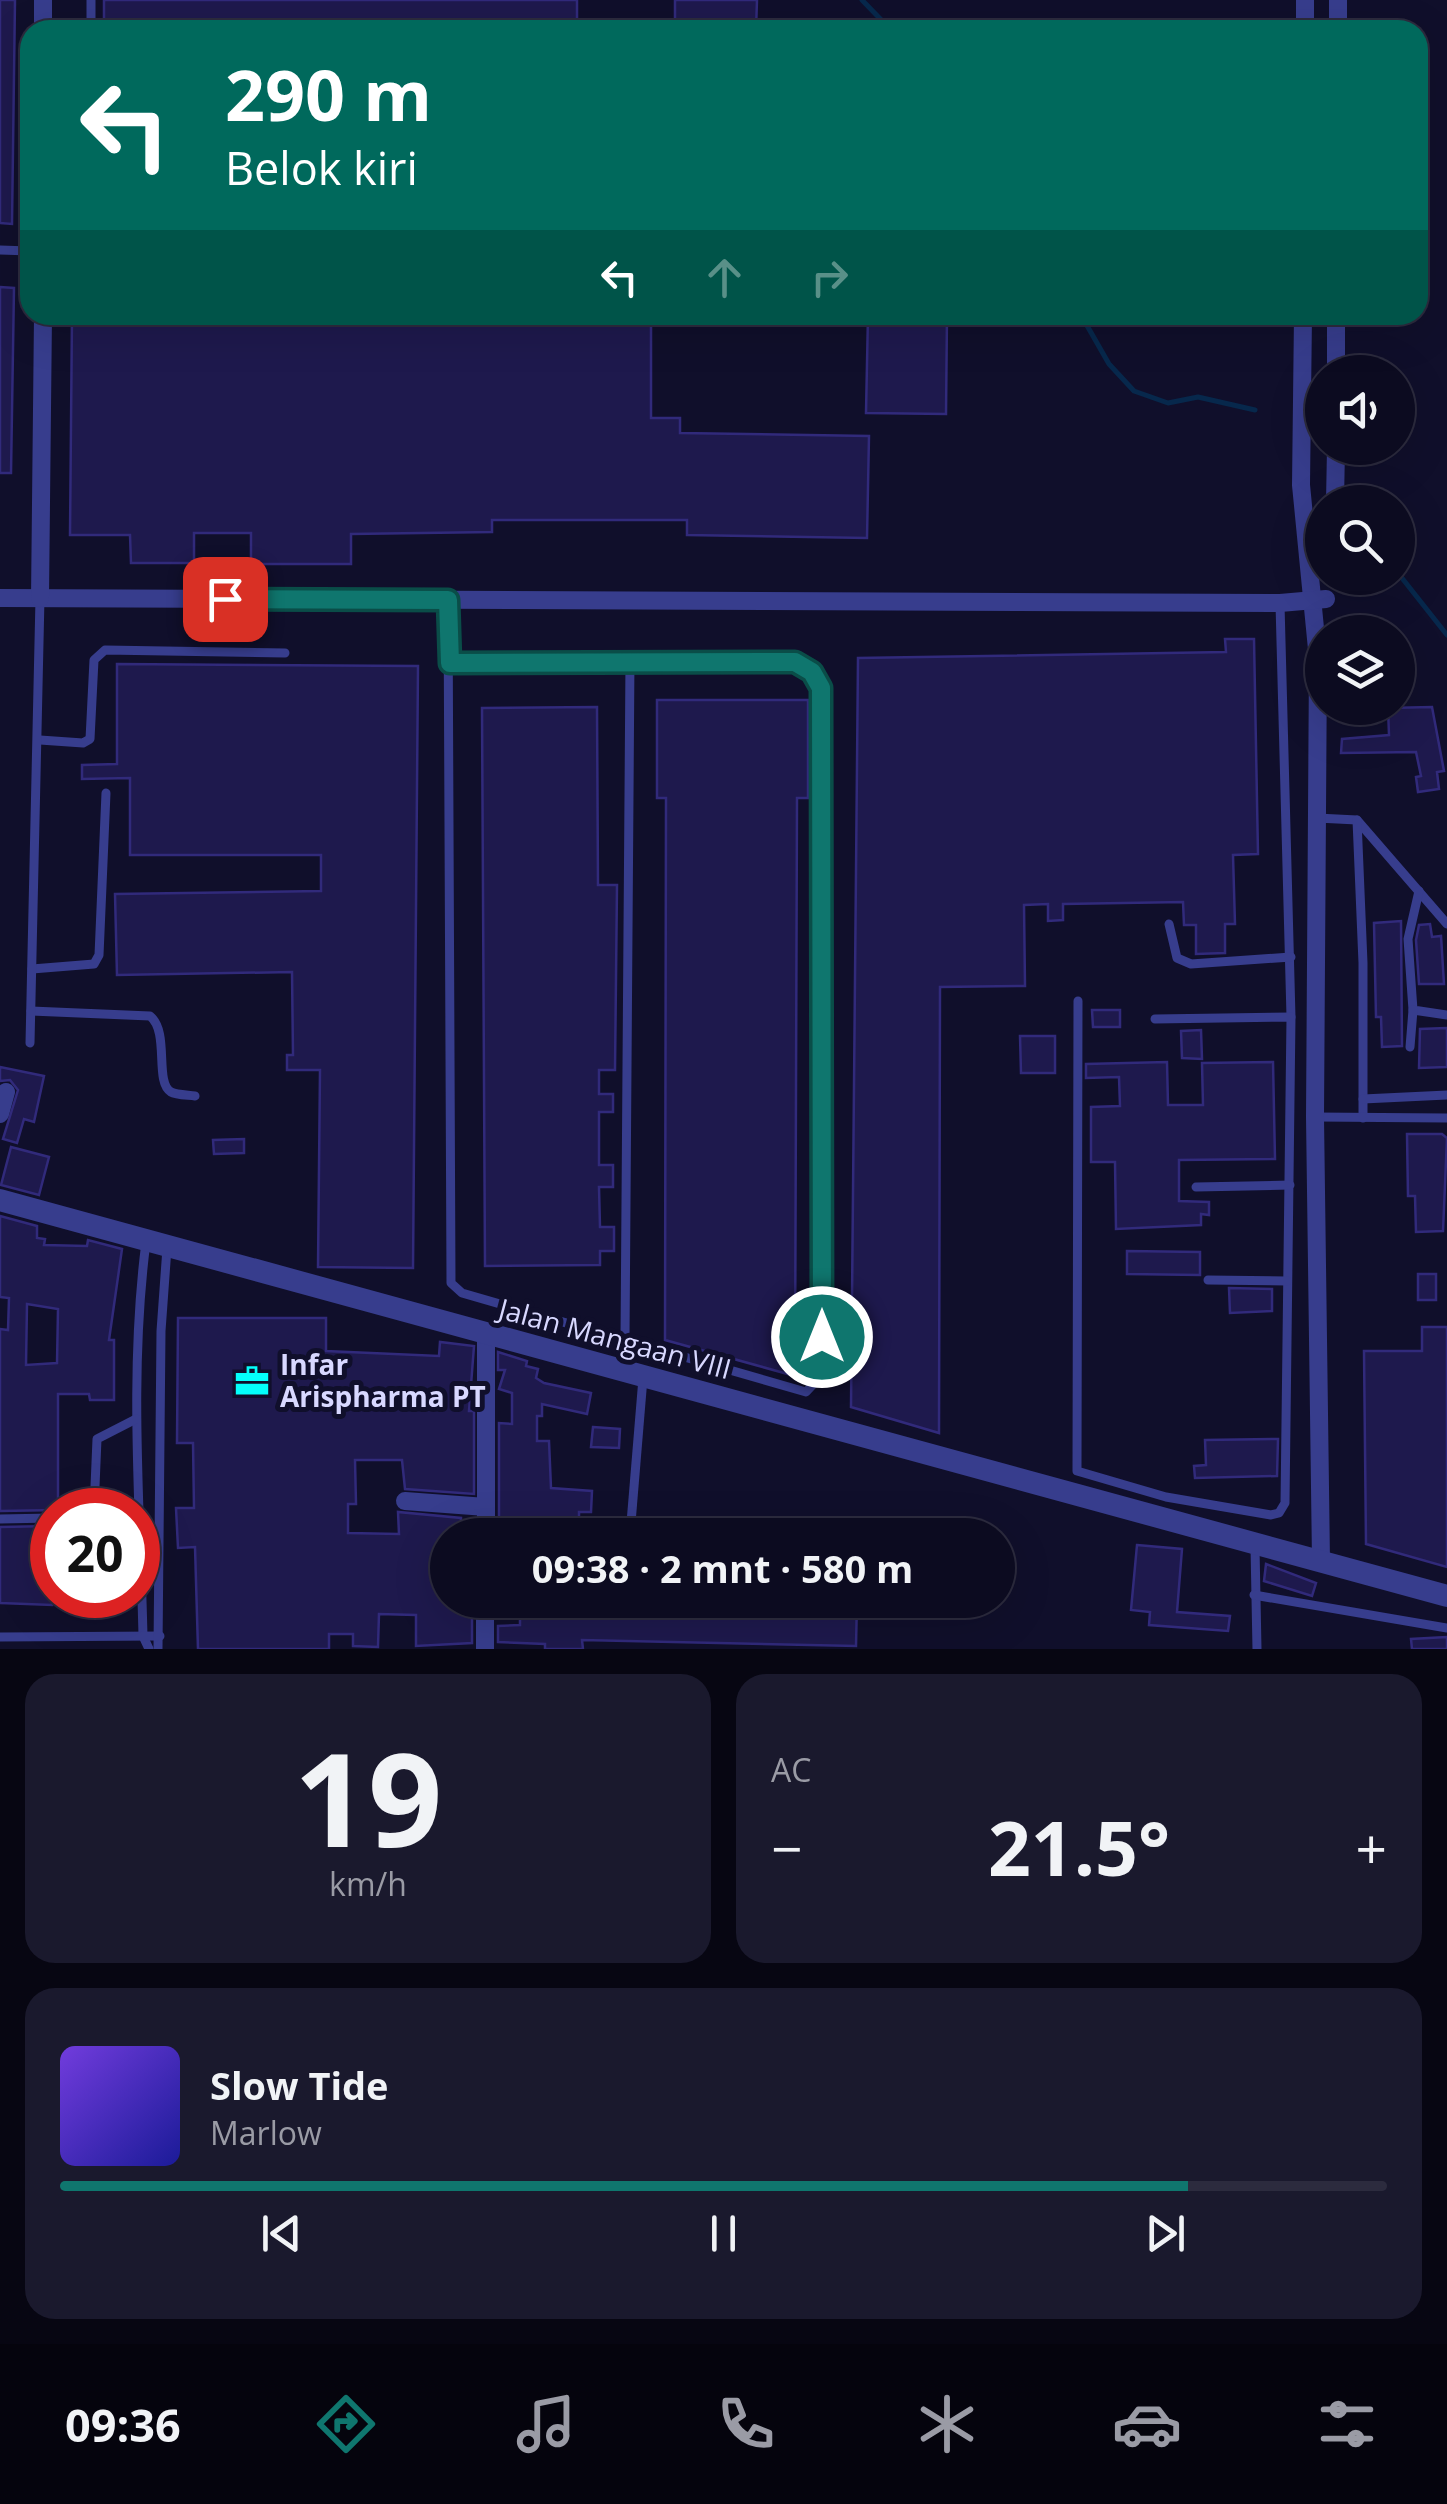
<!DOCTYPE html>
<html lang="id">
<head>
<meta charset="utf-8">
<style>
  body { margin:0; font-family:"Open Sans",sans-serif; background:#1a192d; color:#f1f3f6; height:100vh; display:flex; flex-direction:column; font-size:38px; white-space:nowrap }
  * { box-sizing:border-box; margin:0 }
  p { font-size:32px; color:#9a9ba5 }
  .icon { flex:none; width:55px; height:55px; fill:none; stroke:currentColor; stroke-width:2; stroke-linecap:round; stroke-linejoin:round }
  .map { position:relative; height:1649px; overflow:hidden }
  .sheet { display:flex; flex-direction:column; gap:25px; padding:25px; background:#070612; flex:1 }
  .sheet>* { flex:none }
  .hud { position:absolute; left:20px; top:20px; width:1408px; height:305px; border-radius:30px; box-shadow:0 10px 40px #0002,0 0 0 2px #2c2b3e; background:#00695c; color:#fff; overflow:hidden }
  .controls { position:absolute; left:1305px; top:355px; display:grid; gap:20px }
  .controls a { display:grid; place-items:center; width:110px; height:110px; border-radius:50%; background:#0c0b20; box-shadow:0 10px 40px #0002,0 0 0 2px #2c2b3e; font-size:50px }
  .speed { position:absolute; left:30px; top:1488px; display:flex; gap:20px; font-size:50px; font-weight:700; text-align:center }
  .speed>* { display:grid; place-content:center; width:130px; height:130px; border-radius:50%; background:#0c0b20; box-shadow:0 10px 40px #0002,0 0 0 2px #2c2b3e; line-height:1 }
  .speed .limit { border:15px solid #d22; background:#fff; color:#111 }
  .pin { position:absolute; display:grid; place-items:center; width:85px; height:85px; color:#fff; margin:-42px; border-radius:20px; box-shadow:0 5px 15px #0006 }
  .me { position:absolute; width:110px; margin:-55px; rotate:0deg; stroke-linejoin:round; filter:drop-shadow(0 0 8px #0008) }
  .turn { display:flex; align-items:center; gap:35px; height:210px; padding:0 40px; font-size:45px }
  .turn .icon { width:130px; height:130px; stroke-width:2.5 }
  .turn b { display:block; font-size:70px; line-height:85px }
  .lanes { display:flex; align-items:center; height:95px; padding:0 40px; background:#0003; justify-content:center; gap:50px; direction:ltr }
  .lanes .off { opacity:.35 }
  .big { font-size:75px; font-weight:700; line-height:1.1 }
  .sheet .card { flex:1; display:flex; flex-direction:column; justify-content:center; gap:15px; min-width:0; padding:0 35px; border-radius:30px; background:#1a192d }
  .sheet .dial { align-items:center; gap:0 }
  .dial b { font-size:130px; line-height:1 }
  .song { display:flex; align-items:center; gap:30px }
  .cover { width:120px; height:120px; border-radius:15px; background:linear-gradient(135deg,hsl(260 70% 55%),hsl(240 70% 35%)) }
  .played { height:10px; border-radius:5px; background:linear-gradient(90deg,#0f766e 85%,#2c2b3e 85%) }
  .keys { display:flex; justify-content:space-around; direction:ltr }
  .heat { display:flex; justify-content:space-between; align-items:center; font-size:55px; direction:ltr }
  .sheet .tiles { flex:1; display:grid; gap:25px; grid-template-columns:1fr 1fr }
  .card:last-child { grid-column:span 2 }
  .trip { position:absolute; left:430px; top:1518px; width:585px; height:100px; border-radius:50px; background:#0c0b20; box-shadow:0 10px 40px #0002,0 0 0 2px #2c2b3e; font-weight:700; line-height:100px; text-align:center }
  .menu { display:flex; height:160px; justify-content:space-around; align-items:center; background:#05040d; color:#9a9ba5 }
  .menu .icon { width:70px; height:70px }
  .menu .on { color:#0f766e }
  .menu b { font-size:45px; color:#f1f3f6 }
  .map>svg:first-child { display:block }
  .lines { fill:none; stroke-linecap:round; stroke-linejoin:round }
  .stream { stroke:#07284c; stroke-width:5 }
  .building { fill:#1e194d; stroke:#312a7b; stroke-width:2.5; fill-rule:evenodd }
  .service { stroke:#373d8d; stroke-width:9 }
  .minor { stroke:#373d8d; stroke-width:18 }
  .tertiary { stroke:#373d8d; stroke-width:22 }
  .route-casing { stroke:#0a4d48; stroke-width:25 }
  .route { stroke:#0f766e; stroke-width:18 }
  .labels { text-anchor:middle; stroke-width:10; stroke-linejoin:round; paint-order:stroke }
  .street-label { font-size:28px; fill:#d8d8ff; stroke:#100f2b }
  .poi-label { font-size:28px; font-weight:bold; fill:#d8d8ff; stroke:#100f2b; text-anchor:start }
</style>
</head>
<body>
<div class="map">
<svg width="1447" height="1649" viewBox="0 0 1447 1649">
  <rect width="100%" height="100%" fill="#100f2b"/>
  <g class="lines">
    <!-- stream -->
    <g class="stream">
      <path d="M862 0 891 30"/>
      <path d="M1081 315 1109 364 1134 391 1168 403 1198 397 1255 410"/>
      <path d="M1398 573 1447 635"/>
    </g>
  </g>
  <!-- building -->
  <g class="building">
    <path d="M0 0H15L12 224 0 223Z"/>
    <rect x="104" y="0" width="473" height="30"/>
    <path d="M675 0H757L756 30H675Z"/>
    <path d="M0 287 14 288 11 473H0Z"/>
    <path d="M72 315H651V418H680V433L869 436 867 538 687 535V520H492V532L351 534V564H251V533H194V563H131L130 535H70Z"/>
    <path d="M868 315H947L946 414 866 413Z"/>
    <path d="M1225 639H1254L1258 854 1233 855 1235 924H1225V953L1196 954V925H1184L1183 902 1063 904V920L1048 921V904L1024 905 1025 986 940 987 939 1433 851 1407 858 658 1226 652Z"/>
    <path d="M117 664 418 666 413 1268 318 1267 320 1070H287V1055H293L292 972 117 975 115 894 321 891V855H130V778L82 779V765L117 764Z"/>
    <path d="M657 700H808V798H797L795 1376 665 1340 666 798H657Z"/>
    <path d="M597 707 598 885H617L615 1070H599V1094H613V1112H599V1165H613V1187H599L600 1227H614V1251H600V1265L485 1266 482 708Z"/>
    <path d="M1432 707 1444 771 1437 772 1439 789 1418 792 1416 777 1421 776 1416 752 1341 753 1342 739 1389 735 1388 708Z"/>
    <path d="M1401 921 1402 1046 1382 1047 1381 1017H1376L1374 923Z"/>
    <path d="M1430 924 1432 937 1441 936 1444 984H1419L1416 940 1419 925Z"/>
    <path d="M1092 1010H1120V1027H1093Z"/>
    <path d="M1447 1028V1067L1419 1068 1420 1029Z"/>
    <path d="M1201 1030 1202 1059 1182 1058 1181 1031Z"/>
    <path d="M1020 1036H1055V1073H1021Z"/>
    <path d="M1167 1062 1168 1105H1203L1202 1063 1273 1062 1275 1159 1179 1160V1201L1209 1202V1215L1201 1214V1225L1116 1229 1115 1162H1091V1107L1120 1106 1119 1077 1086 1078V1064Z"/>
    <path d="M0 1067 44 1076 34 1122 24 1119 17 1143 3 1139 18 1090 10 1080 0 1081Z"/>
    <path d="M1407 1134H1442L1447 1138 1443 1231 1416 1232 1415 1196H1408Z"/>
    <path d="M244 1139V1153L214 1154 213 1140Z"/>
    <path d="M11 1147 49 1157 39 1195 1 1185Z"/>
    <path d="M0 1216 37 1226V1238L45 1239 44 1245 87 1246 88 1240 122 1249 109 1340H114V1400H90L89 1394H58V1510L0 1511V1329L8 1330 9 1298 0 1297ZM27 1304 58 1309 57 1363 26 1365Z"/>
    <path d="M1127 1251 1200 1252V1275L1127 1274Z"/>
    <rect x="1418" y="1274" width="18" height="26"/>
    <path d="M1229 1288 1272 1289V1311L1230 1313Z"/>
    <path d="M178 1318H326V1351L439 1356 440 1342 474 1346 469 1411H474V1494L405 1489 402 1460H355L356 1504H348V1533L399 1534 398 1512 461 1518V1535H448V1600H472V1643L416 1646V1615L379 1614 378 1647 353 1646V1634H329V1649H198L195 1547 178 1548 176 1508H194L193 1443H177Z"/>
    <path d="M1422 1327H1447V1567L1366 1544 1364 1351H1422Z"/>
    <path d="M498 1352 527 1361 526 1366 538 1369 536 1378 544 1383 591 1393 587 1414 542 1404V1416H537V1441H549L551 1488 592 1491 591 1512H579V1535L499 1534V1423L512 1424V1393L499 1389 505 1370H498Z"/>
    <path d="M593 1427 620 1429 619 1448 591 1447Z"/>
    <path d="M1278 1439 1277 1476 1195 1478 1194 1466 1206 1465 1205 1440Z"/>
    <path d="M52 1526V1605L0 1603V1527Z"/>
    <path d="M1137 1545 1182 1549 1177 1612 1230 1616 1228 1631 1149 1625 1150 1612 1131 1610Z"/>
    <path d="M1266 1564 1316 1583 1312 1596 1264 1581Z"/>
    <path d="M520 1600 567 1602V1606L600 1604V1600H857L856 1646 582 1640 583 1649H545V1644L498 1642V1626L520 1625Z"/>
    <path d="M1447 1637V1649H1412L1411 1639Z"/>
  </g>
  <g class="lines">
    <!-- service -->
    <g class="service">
      <path d="M91 30V0"/>
      <path d="M0 250 30 251"/>
      <path d="M448 600 451 1283 462 1293 806 1392 822 1375 821 687 812 671 795 662 630 659"/>
      <path d="M1280 604 1291 1017"/>
      <path d="M450 663 630 659 625 1339"/>
      <path d="M40 740 83 743 90 739 94 660 105 650 285 653"/>
      <path d="M1317 818 1357 820 1447 924"/>
      <path d="M1357 820 1363 963V1118"/>
      <path d="M1419 891 1408 939 1413 1010 1447 1015"/>
      <path d="M1169 924 1177 958 1191 964 1291 957"/>
      <path d="M32 969 94 964 99 955 106 793"/>
      <path d="M1078 1001 1077 1471 1166 1497 1271 1515 1279 1513 1285 1503 1291 1017 1155 1019"/>
      <path d="M31 1011 150 1016C170 1032 154 1082 171 1092 176 1095 188 1095 195 1096"/>
      <path d="M30 1043 40 598"/>
      <path d="M1410 1047 1413 1010"/>
      <path d="M1363 1099 1447 1095"/>
      <path d="M1315 1117 1447 1118"/>
      <path d="M1196 1187 1290 1185"/>
      <path d="M146 1242C129 1373 140 1504 143 1636L149 1649"/>
      <path d="M1208 1280 1287 1281"/>
      <path d="M94 1510 97 1439 136 1419"/>
      <path d="M0 1519 52 1518"/>
      <path d="M630 1535 643 1378"/>
      <path d="M1255 1547 1257 1649"/>
      <path d="M1254 1595 1447 1628"/>
      <path d="M0 1637 160 1636"/>
      <path d="M158 1649 161 1331 167 1248"/>
    </g>
    <!-- minor -->
    <g class="minor">
      <path d="M43 0V30"/>
      <path d="M1305 30V0"/>
      <path d="M1338 30V0"/>
      <path d="M1303 315 1301 485 1318 659 1315 1117 1321 1561"/>
      <path d="M1336 372V315"/>
      <path d="M1335 502 1336 448"/>
      <path d="M0 598 1280 603 1326 599"/>
      <path d="M40 598 43 315"/>
      <path d="M0 1114 6 1092"/>
      <path d="M405 1501 486 1507"/>
      <path d="M486 1535V1334"/>
      <path d="M485 1649V1600"/>
    </g>
    <!-- tertiary -->
    <path class="tertiary" d="M0 1200 1447 1596"/>
  </g>
  <g class="lines">
    <!-- route casing -->
    <g class="route-casing">
      <path id="route" d="M225 599 448 600 450 663 795 662 812 672 821 688 822 1337"/>
    </g>
    <!-- route -->
    <use href="#route" class="route"/>
  </g>
  <!-- icons -->
  <defs>
    <g id="office-bare" transform="scale(2.7)"><path d="M-6-3h4V-5.5h4V-3h4V5H-6ZM-1-4.5V-3h2v-1.5ZM-6 0V1H6V0Z" fill="#04fffb" stroke="#100f2b" stroke-width="2.5" paint-order="stroke"/></g>
  </defs>
  <g fill-rule="evenodd">
    <use href="#office-bare" x="252" y="1381"/>
  </g>
  <g class="labels">
    <!-- street labels -->
    <g class="street-label">
      <text transform="translate(615 1339) rotate(15)" y="10">Jalan Mangaan VIII</text>
    </g>
    <!-- poi labels -->
    <g class="poi-label">
      <text x="280" y="1375">Infar<tspan x="280" dy="32">Arispharma PT</tspan></text>
    </g>
  </g>
</svg>
<div class="controls">
<a><svg class="icon" aria-label="sound" viewBox="0 0 24 24"><path d="M4 9h4l5-4v14l-5-4H4zM17 9q2 3 0 6"/></svg></a>
<a><svg class="icon" aria-label="search" viewBox="0 0 24 24"><circle cx="10" cy="10" r="6"/><path d="M15 15l6 6"/></svg></a>
<a><svg class="icon" aria-label="layers" viewBox="0 0 24 24"><path d="M12 4l9 5-9 5-9-5zM3 14l9 5 9-5"/></svg></a>
</div>
<div class="speed"><div class="limit">20</div></div>
<div class="pin" style="left:225px;top:599px;background:#d93025"><svg class="icon" aria-label="arrive" viewBox="0 0 24 24"><path d="M6 21V4h12l-3 4 3 4H6"/></svg></div>
<svg class="me" style="left:822px;top:1337px" viewBox="-20 -20 40 40"><circle r="17" fill="#0f766e" stroke="#fff" stroke-width="3"/><path d="M0-11L8 9 0 5-8 9z" fill="#fff"/></svg>
<div class="trip">09:38 · 2 mnt · 580 m</div>
<div class="hud">
<div class="turn"><svg class="icon" aria-label="left" viewBox="0 0 24 24"><path d="M17 20v-9H6M10 6l-5 5 5 5"/></svg><div><b>290 m</b>Belok kiri</div></div>
<div class="lanes"><svg class="icon" aria-label="left" viewBox="0 0 24 24"><path d="M17 20v-9H6M10 6l-5 5 5 5"/></svg><svg class="icon off" aria-label="ahead" viewBox="0 0 24 24"><path d="M12 20V5M6 11l6-6 6 6"/></svg><svg class="icon off" aria-label="right" viewBox="0 0 24 24"><path d="M7 20v-9h11M14 6l5 5-5 5"/></svg></div>
</div>
</div>
<section class="sheet">
<div class="tiles">
<div class="card dial"><b>19</b><p>km/h</p></div>
<div class="card"><p>AC</p>
<div class="heat"><a>−</a><b class="big">21.5°</b><a>+</a></div>
</div>
<div class="card">
<div class="song"><i class="cover"></i><div><b>Slow Tide</b><p>Marlow</p></div></div>
<div class="played"></div>
<div class="keys"><svg class="icon" aria-label="previous" viewBox="0 0 24 24"><path d="M18 5L8 12l10 7zM5 5v14"/></svg><svg class="icon" aria-label="pause" viewBox="0 0 24 24"><path d="M8 5v14M16 5v14"/></svg><svg class="icon" aria-label="next" viewBox="0 0 24 24"><path d="M6 5l10 7-10 7zM19 5v14"/></svg></div>
</div>
</div>
</section>
<nav class="menu">
<b>09:36</b>
<svg class="icon on" aria-label="directions" viewBox="0 0 24 24"><path d="M12 3l9 9-9 9-9-9zM9 14v-3h6M13 9l2 2-2 2"/></svg>
<svg class="icon" aria-label="music" viewBox="0 0 24 24"><path d="M9 18V5l10-2v13"/><circle cx="6" cy="18" r="3"/><circle cx="16" cy="16" r="3"/></svg>
<svg class="icon" aria-label="phone" viewBox="0 0 24 24"><path d="M5 4h4l2 5-3 2q2 4 5 5l2-3 5 2v4C11 20 4 13 5 4z"/></svg>
<svg class="icon" aria-label="climate" viewBox="0 0 24 24"><path d="M12 3v18M4 7l16 10M4 17L20 7"/></svg>
<svg class="icon" aria-label="car" viewBox="0 0 24 24"><path d="M5 17H2v-5l4-1 3-4h7l3 4 3 1v5h-3M9 17h6M6 11h13"/><circle cx="7" cy="17" r="2"/><circle cx="17" cy="17" r="2"/></svg>
<svg class="icon" aria-label="filters" viewBox="0 0 24 24"><path d="M4 7h16M4 17h16"/><circle cx="9" cy="7" r="2"/><circle cx="15" cy="17" r="2"/></svg>
</nav>
</body>
</html>
